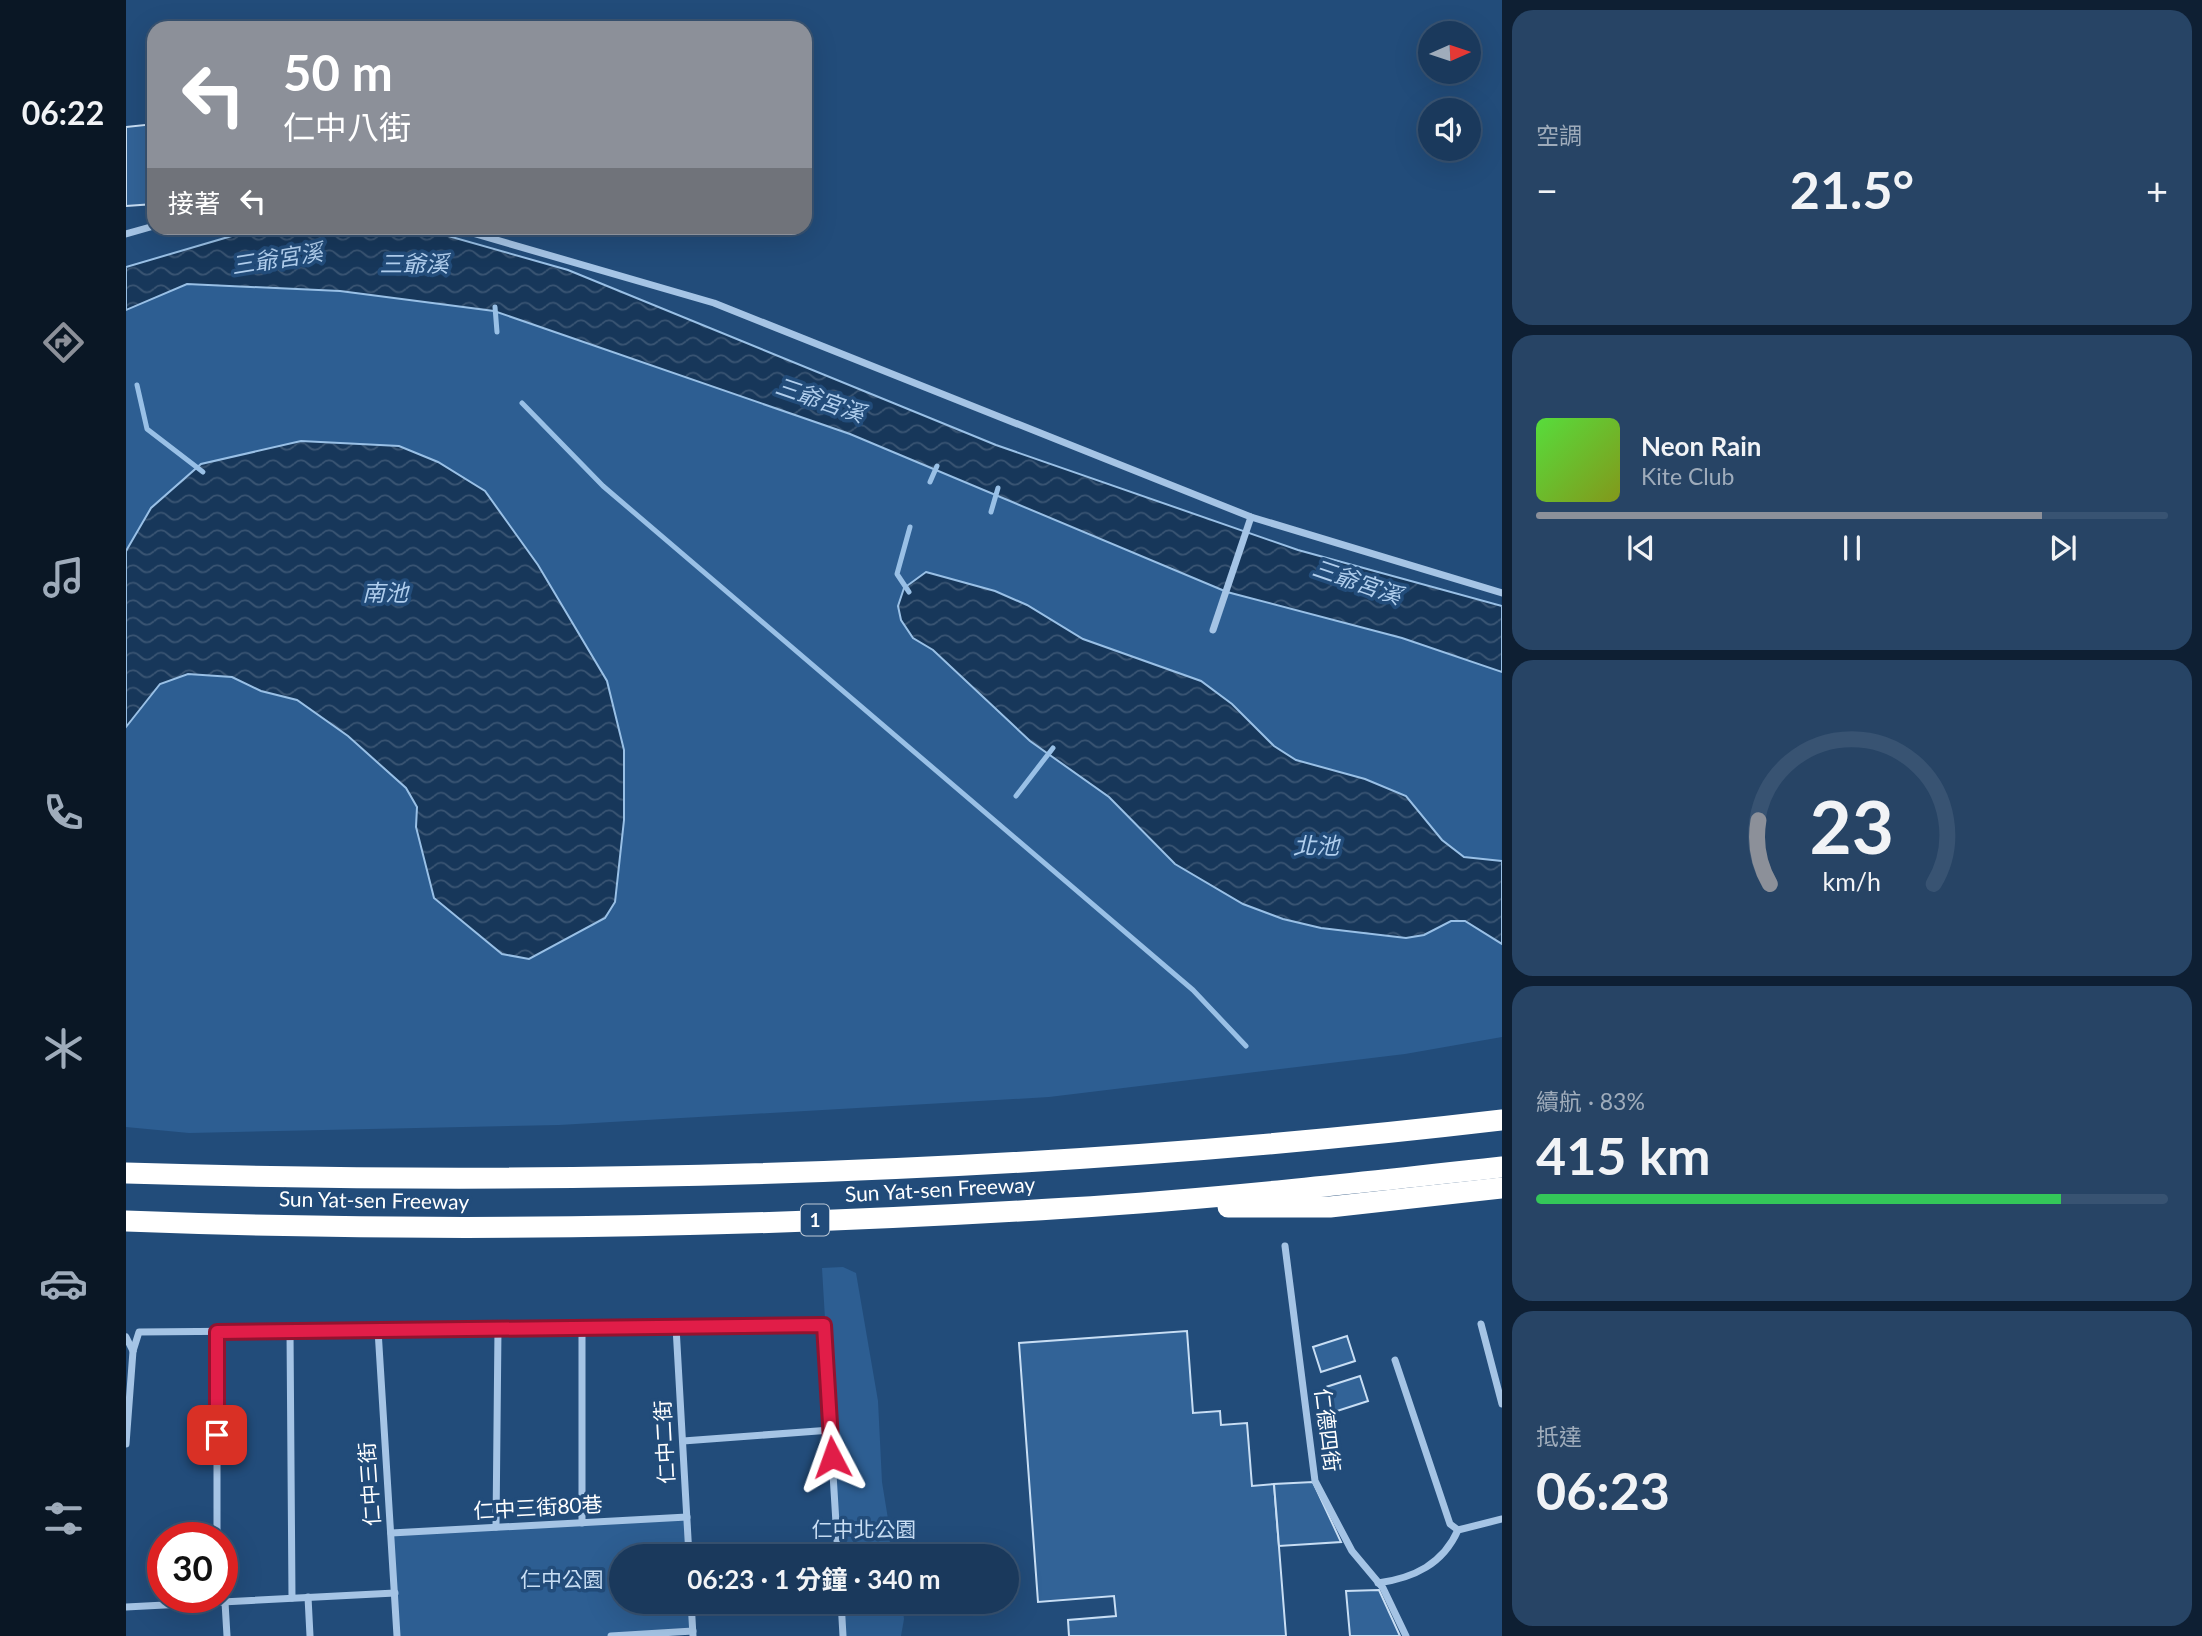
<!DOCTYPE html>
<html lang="zh-TW">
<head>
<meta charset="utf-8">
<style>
  body { margin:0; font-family:Lato,"Noto Sans TC",sans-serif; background:#274465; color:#f1f3f6; height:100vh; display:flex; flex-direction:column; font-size:26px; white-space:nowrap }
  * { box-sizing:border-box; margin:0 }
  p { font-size:23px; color:#9facbb }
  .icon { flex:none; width:38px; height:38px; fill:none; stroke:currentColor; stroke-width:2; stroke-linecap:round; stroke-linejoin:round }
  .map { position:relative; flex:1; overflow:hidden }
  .details { display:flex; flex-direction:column; gap:10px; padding:10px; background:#0e1f33; width:700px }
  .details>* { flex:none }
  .guide { position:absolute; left:21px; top:21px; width:665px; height:214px; border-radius:21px; box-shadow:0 7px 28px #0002,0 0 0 2px #385372; background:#8c9099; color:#fff; overflow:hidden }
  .needle { width:46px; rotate:87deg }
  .buttons { position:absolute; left:1292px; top:21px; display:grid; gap:14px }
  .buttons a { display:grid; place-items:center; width:63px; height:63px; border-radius:50%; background:#1a395c; box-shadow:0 7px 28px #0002,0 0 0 2px #385372; font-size:35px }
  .speed { position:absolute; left:21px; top:1522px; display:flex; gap:14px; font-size:35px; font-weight:700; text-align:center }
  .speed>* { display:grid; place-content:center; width:91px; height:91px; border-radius:50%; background:#1a395c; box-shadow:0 7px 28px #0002,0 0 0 2px #385372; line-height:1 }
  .speed .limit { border:10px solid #d22; background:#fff; color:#111 }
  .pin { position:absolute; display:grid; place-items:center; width:60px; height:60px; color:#fff; margin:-30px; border-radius:14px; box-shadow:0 4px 10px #0006 }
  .me { position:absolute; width:77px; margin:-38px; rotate:356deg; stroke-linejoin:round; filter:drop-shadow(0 0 5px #0008) }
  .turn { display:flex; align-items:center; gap:24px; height:147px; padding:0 21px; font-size:32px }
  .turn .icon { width:91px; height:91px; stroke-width:2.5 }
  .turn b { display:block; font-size:49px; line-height:60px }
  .then { display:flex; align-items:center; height:66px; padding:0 21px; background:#0003; gap:14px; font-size:26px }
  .big { font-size:52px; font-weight:700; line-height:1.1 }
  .details .card { flex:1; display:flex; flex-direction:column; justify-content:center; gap:10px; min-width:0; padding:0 24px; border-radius:21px; background:#274465 }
  .details .dial { align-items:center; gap:0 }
  .dial svg { height:182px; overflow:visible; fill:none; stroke:#385372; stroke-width:7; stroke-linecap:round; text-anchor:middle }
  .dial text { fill:#f1f3f6; stroke:none }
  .song { display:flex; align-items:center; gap:21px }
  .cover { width:84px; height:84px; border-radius:10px; background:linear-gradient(135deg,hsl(110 70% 55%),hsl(70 70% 35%)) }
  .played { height:7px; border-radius:4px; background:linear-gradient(90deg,#8c9099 80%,#385372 80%) }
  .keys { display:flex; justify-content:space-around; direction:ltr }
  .heat { display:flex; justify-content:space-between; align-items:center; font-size:38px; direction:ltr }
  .charge { height:10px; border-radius:5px; background:linear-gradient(90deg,#34c759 83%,#385372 0) }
  .trip { position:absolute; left:483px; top:1544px; width:410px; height:70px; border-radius:35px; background:#1a395c; box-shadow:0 7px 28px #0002,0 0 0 2px #385372; font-weight:700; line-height:70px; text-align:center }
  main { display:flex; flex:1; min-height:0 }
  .tabs { display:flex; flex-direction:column; width:126px; justify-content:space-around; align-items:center; background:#0a1725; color:#9facbb }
  .tabs .icon { width:49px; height:49px }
  .tabs .current { color:#8c9099 }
  .tabs b { font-size:32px; color:#f1f3f6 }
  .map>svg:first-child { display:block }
  .green { fill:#2d5e92 }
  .water { fill:url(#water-waves); stroke:#99c0e6; stroke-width:2 }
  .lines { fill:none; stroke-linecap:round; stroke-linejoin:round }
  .stream { stroke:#99c0e6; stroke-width:5 }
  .building { fill:#326397; stroke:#c8def4; stroke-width:2 }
  .street { stroke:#a5c4e5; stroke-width:7 }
  .highway { stroke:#fff; stroke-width:21 }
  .route-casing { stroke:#92132f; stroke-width:18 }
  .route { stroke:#e11d48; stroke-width:12 }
  .labels { text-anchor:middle; stroke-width:7; stroke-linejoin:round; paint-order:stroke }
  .shield { fill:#224c7a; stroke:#bdc9d7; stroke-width:2 }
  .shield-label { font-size:19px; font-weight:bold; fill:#fff }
  .street-label { font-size:21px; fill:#fff; stroke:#224c7a }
  .park-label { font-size:21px; fill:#c8def4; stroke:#224c7a }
  .water-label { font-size:23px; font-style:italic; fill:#b0ceed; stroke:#224c7a }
</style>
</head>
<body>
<main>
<nav class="tabs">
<b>06:22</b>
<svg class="icon current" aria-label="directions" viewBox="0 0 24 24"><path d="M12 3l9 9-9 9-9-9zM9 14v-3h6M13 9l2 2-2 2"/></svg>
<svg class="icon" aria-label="music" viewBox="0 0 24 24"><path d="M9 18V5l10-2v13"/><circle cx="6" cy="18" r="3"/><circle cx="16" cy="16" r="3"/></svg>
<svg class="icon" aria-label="phone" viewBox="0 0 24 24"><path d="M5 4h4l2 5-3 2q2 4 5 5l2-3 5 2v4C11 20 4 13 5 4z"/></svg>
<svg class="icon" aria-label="climate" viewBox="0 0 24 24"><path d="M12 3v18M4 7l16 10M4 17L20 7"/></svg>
<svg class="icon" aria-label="car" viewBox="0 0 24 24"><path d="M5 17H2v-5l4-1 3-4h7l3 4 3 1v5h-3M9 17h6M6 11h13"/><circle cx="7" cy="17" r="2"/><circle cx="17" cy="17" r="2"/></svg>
<svg class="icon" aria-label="filters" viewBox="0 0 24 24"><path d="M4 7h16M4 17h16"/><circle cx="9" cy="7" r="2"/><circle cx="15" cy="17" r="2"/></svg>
</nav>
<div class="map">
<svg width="1376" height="1636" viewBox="0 0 1376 1636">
  <defs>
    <pattern id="water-waves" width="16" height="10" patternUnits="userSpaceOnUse" patternTransform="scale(1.75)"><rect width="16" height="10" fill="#17375a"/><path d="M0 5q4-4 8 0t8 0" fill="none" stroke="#3a5573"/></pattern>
  </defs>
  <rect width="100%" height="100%" fill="#224c7a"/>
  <!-- green -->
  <g class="green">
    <path d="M61 284 214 291 368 311 724 434 1101 592 1276 638 1376 672V1037L1279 1054 923 1097 433 1125 63 1133 0 1127V310Z"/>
    <path d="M717 1267 730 1273 752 1401 756 1482 768 1556H713L696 1268Z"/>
    <path d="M561 1517 563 1556H495V1601H565L567 1631 485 1636H271L265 1533Z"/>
    <path d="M716 1601H776L778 1619 775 1636H718Z"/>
  </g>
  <!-- water -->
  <g class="water">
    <path d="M133 228H294L442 270 870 445 1172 550 1376 606V672L1276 638 1101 592 724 434 368 311 214 291 61 284 0 310V267Z"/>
    <path d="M175 441 273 446 312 462 359 491 412 565 481 681 498 750V820L489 902 479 918 403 959 376 954 308 898 290 827 291 807 280 788 222 736 171 700 135 691 106 677 62 674 34 684 0 727V551L25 508 75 464Z"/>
    <path d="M800 572 869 591 901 605 957 639 1075 681 1106 704 1148 746 1170 760 1239 779 1280 796 1316 840 1338 857 1376 861V944L1339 921H1325L1298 935 1280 938 1195 928 1157 919 1117 904 1049 864 983 797 904 741 807 650 787 638 775 620 772 606 778 588Z"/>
  </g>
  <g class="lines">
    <!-- stream -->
    <g class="stream">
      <path d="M369 307 371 332"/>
      <path d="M11 385 21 429 77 472"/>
      <path d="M396 403 477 486 1067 990 1120 1046"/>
      <path d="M804 482 811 466"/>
      <path d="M865 512 872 488"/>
      <path d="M783 592 771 574 784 527"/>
      <path d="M890 796 927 748"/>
    </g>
  </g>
  <!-- building -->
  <g class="building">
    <path d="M28 124V204L0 206V127Z"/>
    <path d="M1061 1331 1067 1413 1094 1411 1095 1425 1121 1423 1126 1486 1148 1484 1160 1636H943L942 1620 990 1616 988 1596 912 1602 893 1343Z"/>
    <path d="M1221 1336 1229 1361 1195 1372 1187 1347Z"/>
    <path d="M1234 1376 1242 1401 1208 1412 1200 1387Z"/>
    <path d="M1187 1482 1215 1542 1153 1546 1148 1484Z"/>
    <path d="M1253 1590 1274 1636H1224L1220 1591Z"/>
  </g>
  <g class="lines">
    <!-- street -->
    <g class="street">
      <path d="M329 228 588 303 1125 517 1376 593"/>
      <path d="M0 234 28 226"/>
      <path d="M1087 630 1125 517"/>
      <path d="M1159 1246 1189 1481 1226 1551 1257 1588 1280 1636"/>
      <path d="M1355 1324 1376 1404"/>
      <path d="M550 1327 563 1556"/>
      <path d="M252 1330 271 1636"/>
      <path d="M164 1331 166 1598"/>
      <path d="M0 1337 7 1351"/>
      <path d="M1269 1360 1324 1524 1332 1530"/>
      <path d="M557 1441 705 1430"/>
      <path d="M0 1444 7 1351 13 1332 698 1326 712 1556"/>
      <path d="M456 1523V1328"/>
      <path d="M370 1527 372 1329"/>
      <path d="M265 1533 561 1517"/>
      <path d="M91 1538V1332"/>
      <path d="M1252 1583C1288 1578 1317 1564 1332 1530L1376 1519"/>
      <path d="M182 1597 184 1636"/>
      <path d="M565 1601 567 1636"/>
      <path d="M715 1601 717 1636"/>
      <path d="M99 1602 101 1636"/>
      <path d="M0 1607 269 1593"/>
      <path d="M485 1636 567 1631"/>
    </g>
    <!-- highway -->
    <g class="highway">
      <path d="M0 1173C460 1187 919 1174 1376 1120"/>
      <path d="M1102 1207H1204L1376 1188"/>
      <path d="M0 1221C314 1233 628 1228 942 1208 1087 1199 1232 1183 1376 1167"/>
    </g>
  </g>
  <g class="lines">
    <!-- route casing -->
    <g class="route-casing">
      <path id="route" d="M91 1435V1332L698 1325 706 1457"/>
    </g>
    <!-- route -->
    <use href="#route" class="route"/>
  </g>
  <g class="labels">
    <!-- shield labels -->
    <rect class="shield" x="675" y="1204.5" width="28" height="31" rx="5"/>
    <g class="shield-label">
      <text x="689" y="1227">1</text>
    </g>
    <!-- street labels -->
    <g class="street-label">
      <text transform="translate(814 1190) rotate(-3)" y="7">Sun Yat-sen Freeway</text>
      <text transform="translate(248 1201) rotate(1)" y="7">Sun Yat-sen Freeway</text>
      <text transform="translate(1201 1430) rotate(83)" y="7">仁德四街</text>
      <text transform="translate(539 1442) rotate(-93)" y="7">仁中二街</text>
      <text transform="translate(244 1484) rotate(-94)" y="7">仁中三街</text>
      <text transform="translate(412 1508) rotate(-3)" y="7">仁中三街80巷</text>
    </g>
    <!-- park labels -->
    <g class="park-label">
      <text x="738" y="1537">仁中北公園</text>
      <text x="436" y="1587">仁中公園</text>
    </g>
    <!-- water labels -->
    <g class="water-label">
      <text transform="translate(151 259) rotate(-9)" y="8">三爺宮溪</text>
      <text x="288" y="272">三爺溪</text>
      <text transform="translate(694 400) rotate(19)" y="8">三爺宮溪</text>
      <text transform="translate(1231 582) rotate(19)" y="8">三爺宮溪</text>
      <text x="259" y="601">南池</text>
      <text x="1190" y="854">北池</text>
    </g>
  </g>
</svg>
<div class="buttons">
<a><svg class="needle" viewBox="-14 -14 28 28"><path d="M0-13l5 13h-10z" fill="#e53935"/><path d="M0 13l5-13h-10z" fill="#9facbb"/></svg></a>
<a><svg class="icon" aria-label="sound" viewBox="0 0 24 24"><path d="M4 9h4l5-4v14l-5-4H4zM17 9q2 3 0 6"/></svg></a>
</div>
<div class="speed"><div class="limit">30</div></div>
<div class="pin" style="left:91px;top:1435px;background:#d93025"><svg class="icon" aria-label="arrive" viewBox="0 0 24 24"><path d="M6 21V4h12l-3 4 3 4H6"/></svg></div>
<svg class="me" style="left:706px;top:1457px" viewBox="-20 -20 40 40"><path d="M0-17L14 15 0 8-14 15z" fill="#e11d48" stroke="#fff" stroke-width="4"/></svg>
<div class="trip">06:23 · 1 分鐘 · 340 m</div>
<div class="guide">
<div class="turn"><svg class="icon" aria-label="left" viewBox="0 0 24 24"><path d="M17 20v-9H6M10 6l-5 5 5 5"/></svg><div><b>50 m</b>仁中八街</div></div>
<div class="then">接著<svg class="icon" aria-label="left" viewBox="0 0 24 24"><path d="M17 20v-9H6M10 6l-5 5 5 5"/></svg></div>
</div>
</div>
<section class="details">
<div class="card"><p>空調</p>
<div class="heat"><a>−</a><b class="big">21.5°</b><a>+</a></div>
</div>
<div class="card">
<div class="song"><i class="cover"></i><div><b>Neon Rain</b><p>Kite Club</p></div></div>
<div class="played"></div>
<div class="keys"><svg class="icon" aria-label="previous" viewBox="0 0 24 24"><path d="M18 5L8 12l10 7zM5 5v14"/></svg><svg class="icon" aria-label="pause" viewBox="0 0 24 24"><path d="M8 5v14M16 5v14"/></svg><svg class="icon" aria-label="next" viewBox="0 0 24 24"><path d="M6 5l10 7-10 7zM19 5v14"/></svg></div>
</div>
<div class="card dial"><svg viewBox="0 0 100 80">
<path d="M14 69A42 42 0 1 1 86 69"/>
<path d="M14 69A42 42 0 0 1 9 41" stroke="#8c9099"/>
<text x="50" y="56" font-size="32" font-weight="700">23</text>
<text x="50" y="72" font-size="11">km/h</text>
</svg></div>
<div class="card"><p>續航 · 83%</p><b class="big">415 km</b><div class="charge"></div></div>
<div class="card"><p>抵達</p><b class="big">06:23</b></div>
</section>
</main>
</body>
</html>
